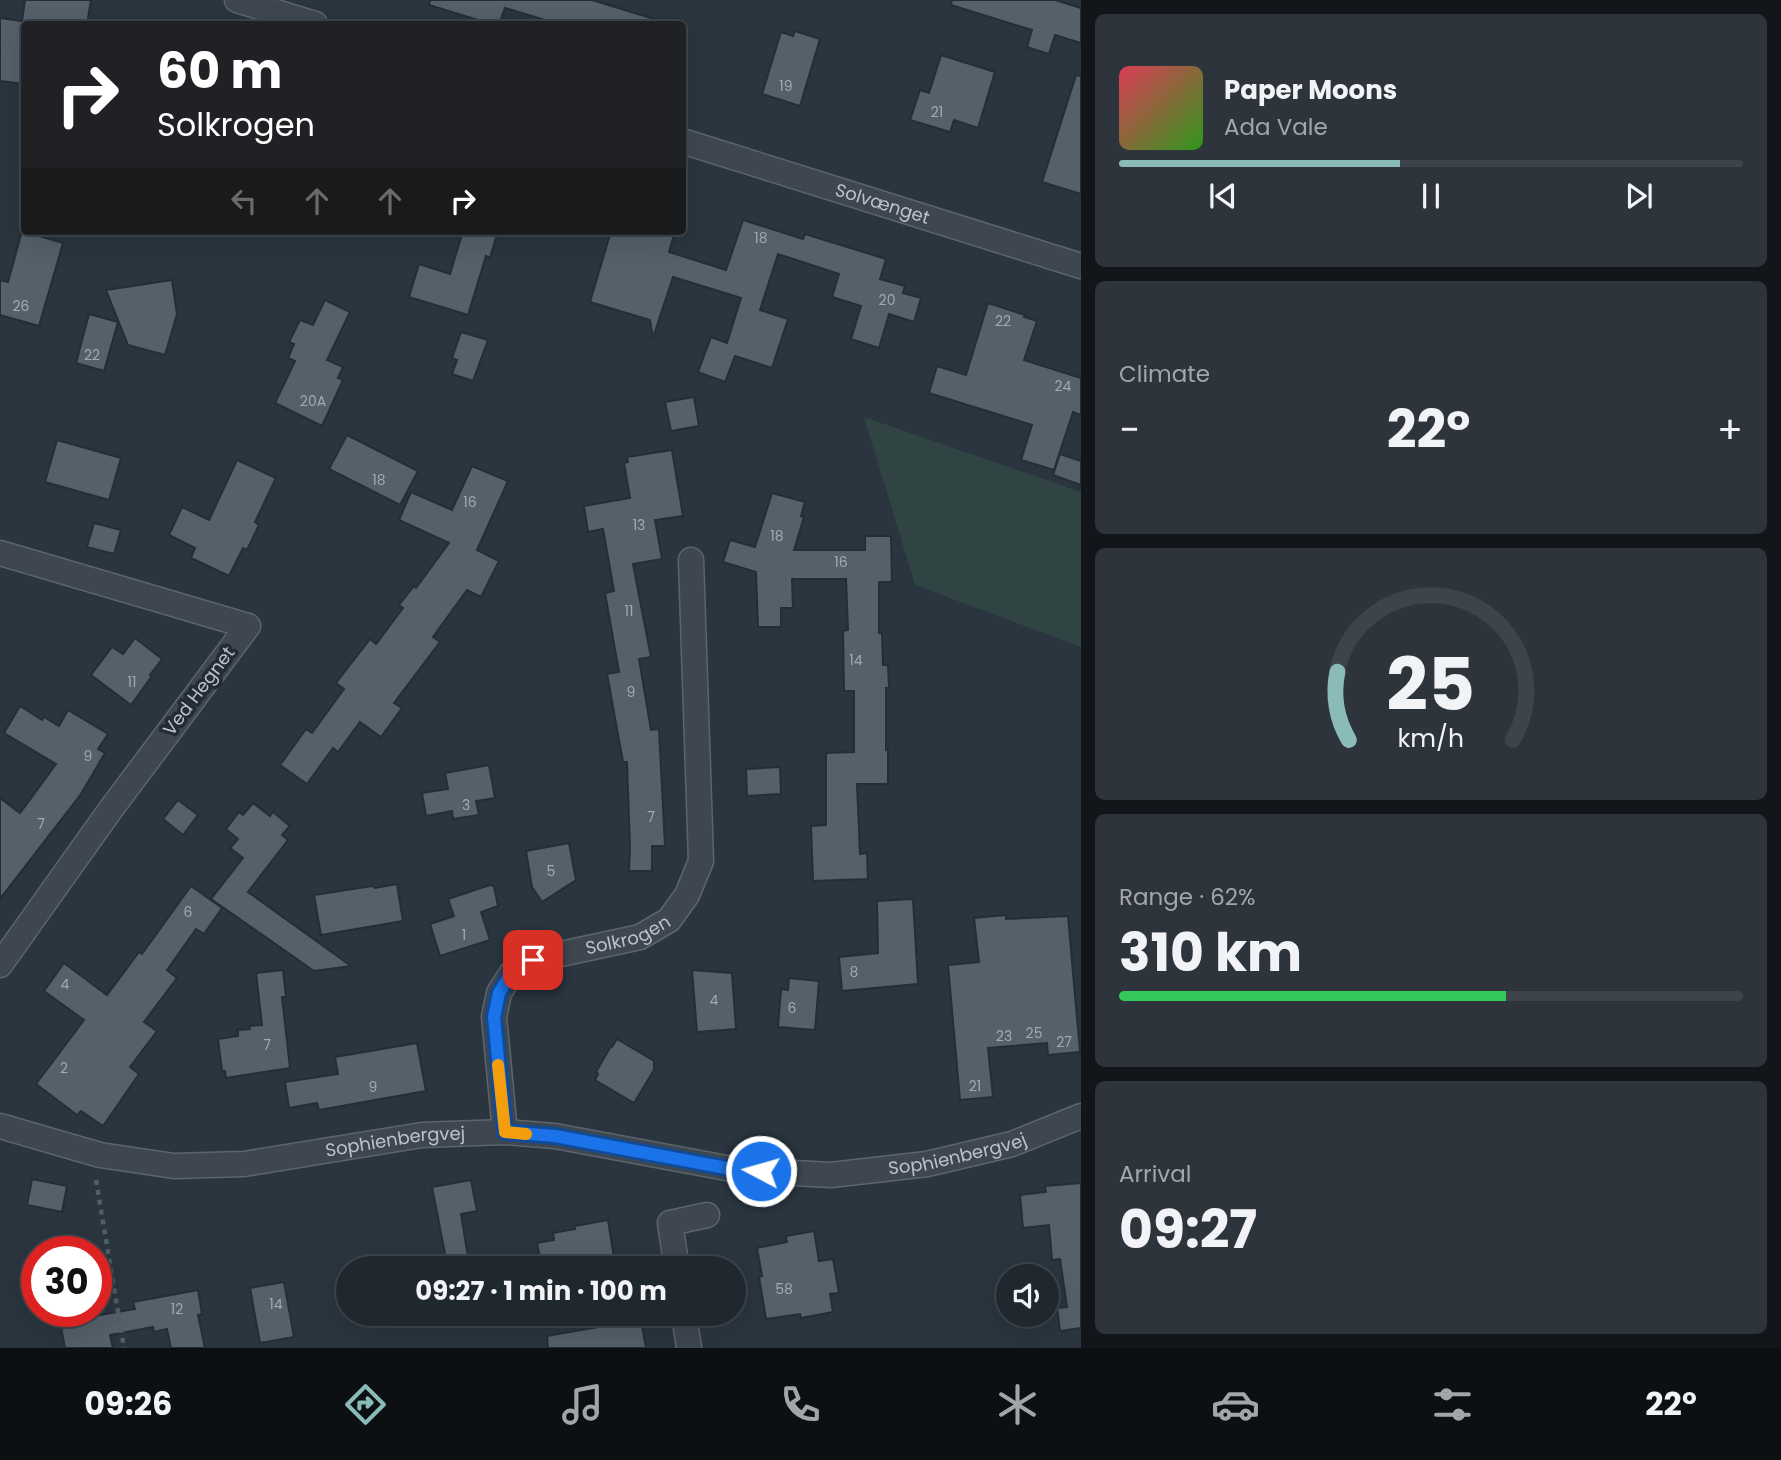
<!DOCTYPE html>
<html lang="en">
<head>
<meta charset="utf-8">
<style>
  body { margin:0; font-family:Poppins,sans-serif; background:#2d343b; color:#f1f3f6; height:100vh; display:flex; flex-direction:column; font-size:26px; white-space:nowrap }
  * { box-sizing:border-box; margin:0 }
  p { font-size:23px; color:#a2a6aa }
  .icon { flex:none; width:38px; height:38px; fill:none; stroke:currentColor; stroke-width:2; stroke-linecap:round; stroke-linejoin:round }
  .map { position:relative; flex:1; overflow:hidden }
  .sheet { display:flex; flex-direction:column; gap:14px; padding:14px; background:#12161a; width:700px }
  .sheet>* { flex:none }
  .banner { position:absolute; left:21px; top:21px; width:665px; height:214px; border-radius:7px; box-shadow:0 7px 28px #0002,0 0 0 2px #3d444b; background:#202124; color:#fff; overflow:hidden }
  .controls { position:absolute; left:996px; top:1264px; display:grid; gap:14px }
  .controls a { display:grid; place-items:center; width:63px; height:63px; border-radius:50%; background:#20282f; box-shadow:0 7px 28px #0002,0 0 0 2px #3d444b; font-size:35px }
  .speed { position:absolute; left:21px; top:1236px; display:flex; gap:14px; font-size:35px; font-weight:700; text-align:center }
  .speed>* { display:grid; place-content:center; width:91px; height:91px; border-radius:50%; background:#20282f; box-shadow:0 7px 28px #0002,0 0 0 2px #3d444b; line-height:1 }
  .speed .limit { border:10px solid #d22; background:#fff; color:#111 }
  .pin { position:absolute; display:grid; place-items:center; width:60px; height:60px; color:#fff; margin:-30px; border-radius:14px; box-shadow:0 4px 10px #0006 }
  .me { position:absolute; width:77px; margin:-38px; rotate:276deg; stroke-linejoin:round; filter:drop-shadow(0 0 5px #0008) }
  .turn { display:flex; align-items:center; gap:24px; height:147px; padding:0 21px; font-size:32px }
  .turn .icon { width:91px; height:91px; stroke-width:2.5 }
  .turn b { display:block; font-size:49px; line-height:60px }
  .lanes { display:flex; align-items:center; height:66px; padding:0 21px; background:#0003; justify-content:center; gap:35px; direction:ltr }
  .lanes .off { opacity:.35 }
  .big { font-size:52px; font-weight:700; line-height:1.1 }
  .sheet .card { flex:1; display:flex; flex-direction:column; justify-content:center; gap:10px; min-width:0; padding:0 24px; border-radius:10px; background:#2d343b }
  .sheet .dial { align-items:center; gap:0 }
  .dial svg { height:182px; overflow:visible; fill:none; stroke:#3d444b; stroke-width:7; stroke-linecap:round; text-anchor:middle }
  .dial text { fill:#f1f3f6; stroke:none }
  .song { display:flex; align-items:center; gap:21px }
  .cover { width:84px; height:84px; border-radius:10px; background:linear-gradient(135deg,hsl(350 70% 55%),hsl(110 70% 35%)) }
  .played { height:7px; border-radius:4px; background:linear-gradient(90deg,#8bbbb9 45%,#3d444b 45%) }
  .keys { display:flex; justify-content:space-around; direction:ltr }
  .heat { display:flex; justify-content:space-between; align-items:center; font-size:38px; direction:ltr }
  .charge { height:10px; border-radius:5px; background:linear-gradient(90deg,#34c759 62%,#3d444b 0) }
  .trip { position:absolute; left:336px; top:1256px; width:410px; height:70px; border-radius:35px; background:#20282f; box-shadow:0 7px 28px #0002,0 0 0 2px #3d444b; font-weight:700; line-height:70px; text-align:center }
  .tab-bar { display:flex; height:112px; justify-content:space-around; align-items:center; background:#0d1013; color:#a2a6aa }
  .tab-bar .icon { width:49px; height:49px }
  .tab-bar .on { color:#8bbbb9 }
  .tab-bar b { font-size:32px; color:#f1f3f6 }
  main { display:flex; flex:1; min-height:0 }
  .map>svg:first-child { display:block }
  .green { fill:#2f4443 }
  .building { fill:#54606a; stroke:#252e37; stroke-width:2 }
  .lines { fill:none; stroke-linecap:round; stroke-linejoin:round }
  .street-casing { stroke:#5c656d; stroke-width:27 }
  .path { stroke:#4e6061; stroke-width:4.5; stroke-dasharray:5 5; stroke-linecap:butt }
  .street { stroke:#3e4750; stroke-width:24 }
  .route-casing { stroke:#114b97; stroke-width:18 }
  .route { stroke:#1a73e8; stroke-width:12 }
  .slow { stroke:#f59e0b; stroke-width:12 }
  .labels { text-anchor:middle; stroke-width:7; stroke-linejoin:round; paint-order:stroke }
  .number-label { font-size:14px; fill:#a1aab2 }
  .street-label { font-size:18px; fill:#bbc2ca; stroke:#232c35 }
</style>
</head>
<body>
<main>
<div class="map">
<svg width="1081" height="1348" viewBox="0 0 1081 1348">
  <rect width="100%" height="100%" fill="#2a353f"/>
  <!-- green -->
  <path class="green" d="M864 417 1081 492V647L915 585Z"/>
  <!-- building -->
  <g class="building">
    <path d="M25 0H91L87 24H24V84L0 81V18L22 21Z"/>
    <path d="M430 0H592L654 19 653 24H558L505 8 499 24H491L429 5Z"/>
    <path d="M952 0H1055L1081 8V43L1055 35 1049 54 1027 47 1032 30 951 5Z"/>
    <path d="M795 31 820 39 800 106 762 94 781 32 793 36Z"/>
    <path d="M941 55 995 72 978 128 954 120 950 132 910 120 920 90 929 93Z"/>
    <path d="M1076 75 1081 76V194L1042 182Z"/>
    <path d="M743 220 803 239 805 234 886 259 880 279 905 286 903 293 921 298 914 322 889 314 879 348 851 339 861 306 832 297 839 274 778 254 760 310 788 319 772 368 735 356 725 382 698 372 711 337 727 343 741 298 673 277 653 338 650 320 590 302 611 231H675L669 252 726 270Z"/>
    <path d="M22 231 63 243 39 326 0 315V280L8 282Z"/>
    <path d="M463 231H498L490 258 486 256 468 315 409 297 419 264 450 274Z"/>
    <path d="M172 280 177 314 165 355 128 345 106 290Z"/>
    <path d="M325 300 350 312 327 360 343 367 338 378 343 380 322 426 275 403 295 361 288 358 294 344 289 342 300 320 313 325Z"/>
    <path d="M988 303 1025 315 1024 317 1037 321 1024 360 1081 378V415L1073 412 1054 470 1021 460 1032 425 929 393 937 366 966 375Z"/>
    <path d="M89 314 118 322 104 371 76 363Z"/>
    <path d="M461 332 488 340 473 381 452 374 457 360 452 358Z"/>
    <path d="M694 397 699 426 671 431 665 402Z"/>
    <path d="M347 435 418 471 400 505 329 469Z"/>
    <path d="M57 440 121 458 109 500 45 482Z"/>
    <path d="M672 450 683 516 655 520 662 559 633 564 651 657 639 659 651 730 659 729 665 846H652V871H629L630 849 627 762H623L607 674 619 672 605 593 614 591 603 529 588 532 584 506 630 498 624 463 628 462 627 457Z"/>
    <path d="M1060 454 1081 461V485L1053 475Z"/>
    <path d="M237 460 276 478 255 522 259 525 247 550 243 548 229 576 191 558 195 548 169 535 182 507 209 520Z"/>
    <path d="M472 466 508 481 477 550 499 561 481 597 467 590 433 637 440 642 394 703 402 708 381 737 360 722 338 752 333 748 307 784 280 765 306 729 312 733 344 689 336 683 370 639 376 644 403 608 399 605 414 586 416 588 449 543 399 520 411 492 452 510Z"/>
    <path d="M772 493 805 502 801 516 804 517 794 550H865V536H891L892 582H879V633H882L883 665H888L889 688H886V750L888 749V784H857L860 854 867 853 868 879 813 881 811 826 826 825V753L854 752V691H844L843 631 848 630 846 579H792L793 608H781V627H758L756 572 723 562 730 540 755 547Z"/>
    <path d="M94 523 121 530 114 554 87 547Z"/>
    <path d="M135 638 162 659 150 675 152 676 131 705 91 675 112 647 123 654Z"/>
    <path d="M20 706 42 720 44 717 59 726 68 710 108 734 98 749 105 753 81 794 0 899V798L20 813 56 764 4 733Z"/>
    <path d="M489 765 495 798 476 801 479 815 453 819 452 811 426 816 422 793 448 789 445 773Z"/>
    <path d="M780 767 781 794 747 796 746 769Z"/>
    <path d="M178 800 198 815 183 835 163 819Z"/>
    <path d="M253 803 270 816 273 812 290 826 282 835 288 840 248 892 351 966 314 971 211 899 243 858 230 848 238 839 226 829 239 812 243 815Z"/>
    <path d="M569 843 576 880 542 902 532 887 526 851Z"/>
    <path d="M397 884 403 921 321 935 314 895 372 886 375 888Z"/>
    <path d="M490 885 494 886 498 906 481 912 490 940 440 956 430 924 454 916 448 899Z"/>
    <path d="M191 886 222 908 204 934 196 929 167 970 177 978 144 1022 157 1031 130 1067 139 1074 103 1126 81 1111 77 1115 36 1084 84 1020 44 991 64 963 107 995 139 952 142 954Z"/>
    <path d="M913 899 918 984 842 991 839 957 878 953 877 901Z"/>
    <path d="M1006 915V919L1068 916 1080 1052 1048 1055 1047 1043 988 1048 993 1097 960 1100 948 965 979 962 974 918Z"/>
    <path d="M283 970 286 997H282L290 1068 226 1078 225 1071H222L218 1039 238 1036V1030L250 1029 249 1026 262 1025 256 973Z"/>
    <path d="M692 970 732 973 736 1029 697 1032Z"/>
    <path d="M789 978 819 981 815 1030 778 1027 781 989 788 990Z"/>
    <path d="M617 1039 654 1061V1070L634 1103 595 1080 598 1074 596 1072 611 1046 612 1047Z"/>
    <path d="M417 1043 426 1091 319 1110 317 1103 289 1108 285 1082 338 1074 335 1057Z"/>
    <path d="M32 1179 67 1186 62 1212 27 1205Z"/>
    <path d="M471 1180 477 1211 461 1214 470 1269H448L432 1187Z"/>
    <path d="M1081 1183V1328L1060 1331 1057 1308 1067 1307 1060 1259 1052 1260 1049 1225 1023 1228 1020 1195 1046 1192 1045 1186Z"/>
    <path d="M608 1220 615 1264 588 1269H542L537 1243 554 1240 553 1233 575 1229V1226Z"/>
    <path d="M814 1231 819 1261 833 1259 839 1293 830 1294 833 1312 801 1318 800 1314 766 1319 759 1277 762 1276 757 1248 787 1242 786 1236Z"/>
    <path d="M284 1282 294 1337 260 1343 250 1288Z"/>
    <path d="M198 1290 202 1314 198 1315 205 1348H171L167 1329 154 1332 153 1327 110 1335 113 1348H65L60 1322 135 1309 133 1302Z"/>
    <path d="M608 1314H637L638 1320H641L646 1348H548L547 1336 610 1325Z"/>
  </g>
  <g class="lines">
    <!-- street casing -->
    <g class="street-casing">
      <g id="street">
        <path d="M237 0 315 24"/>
        <path id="s1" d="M682 141 1081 266"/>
        <path d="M0 553 248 626 111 809 0 965"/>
        <path id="s2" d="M0 1126 100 1155 174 1166 244 1164 422 1135 505 1132 555 1136 737 1170 831 1175 927 1164 1012 1144 1081 1116"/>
        <path id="s3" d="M505 1132 494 1017 499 993 511 974 533 960 640 937 669 920 687 895 701 861 691 560"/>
        <path d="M677 1269 670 1223 707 1215"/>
        <path d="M684 1314 689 1348"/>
      </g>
    </g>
    <!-- path -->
    <path class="path" d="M96 1180 124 1348"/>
    <!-- street -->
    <use href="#street" class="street"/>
  </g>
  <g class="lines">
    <!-- route casing -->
    <g class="route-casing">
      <path id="route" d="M533 960 511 974 499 993 494 1017 505 1132 555 1136 737 1170 761 1171"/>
    </g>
    <!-- route -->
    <use href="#route" class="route"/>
    <!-- slow -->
    <path class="slow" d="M498 1065 505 1132 526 1134"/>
  </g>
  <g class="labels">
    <!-- number labels -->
    <g class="number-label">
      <text x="786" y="91">19</text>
      <text x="937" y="117">21</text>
      <text x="761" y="243">18</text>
      <text x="887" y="305">20</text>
      <text x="21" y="311">26</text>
      <text x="1003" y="326">22</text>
      <text x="92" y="360">22</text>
      <text x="1063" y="391">24</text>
      <text x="313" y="406">20A</text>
      <text x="379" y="485">18</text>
      <text x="470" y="507">16</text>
      <text x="639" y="530">13</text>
      <text x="777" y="541">18</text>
      <text x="841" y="567">16</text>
      <text x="629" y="616">11</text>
      <text x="856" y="665">14</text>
      <text x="132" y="687">11</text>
      <text x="631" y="697">9</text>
      <text x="88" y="761">9</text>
      <text x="466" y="810">3</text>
      <text x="651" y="822">7</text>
      <text x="41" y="829">7</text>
      <text x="551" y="876">5</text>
      <text x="188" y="917">6</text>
      <text x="464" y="940">1</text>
      <text x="854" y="977">8</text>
      <text x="65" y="989">4</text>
      <text x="714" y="1005">4</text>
      <text x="792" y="1013">6</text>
      <text x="1034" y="1038">25</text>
      <text x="1004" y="1041">23</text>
      <text x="1064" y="1047">27</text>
      <text x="267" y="1050">7</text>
      <text x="64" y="1073">2</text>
      <text x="975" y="1091">21</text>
      <text x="373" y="1092">9</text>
      <text x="784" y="1294">58</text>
      <text x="276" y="1309">14</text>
      <text x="177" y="1314">12</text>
    </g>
    <!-- street labels -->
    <g class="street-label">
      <text dy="6" stroke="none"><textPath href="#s1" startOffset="210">Solvænget</textPath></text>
      <text transform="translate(199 691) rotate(-53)" y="6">Ved Hegnet</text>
      <text dy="6" stroke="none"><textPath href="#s3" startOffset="287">Solkrogen</textPath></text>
      <text dy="6" stroke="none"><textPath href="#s2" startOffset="402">Sophienbergvej</textPath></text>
      <text dy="6" stroke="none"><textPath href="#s2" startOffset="970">Sophienbergvej</textPath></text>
    </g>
  </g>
</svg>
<div class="controls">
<a><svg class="icon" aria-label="sound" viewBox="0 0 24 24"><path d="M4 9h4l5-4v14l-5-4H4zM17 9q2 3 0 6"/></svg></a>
</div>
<div class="speed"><div class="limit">30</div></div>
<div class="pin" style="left:533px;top:960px;background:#d93025"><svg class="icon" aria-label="arrive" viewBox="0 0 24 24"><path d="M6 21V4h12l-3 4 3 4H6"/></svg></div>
<svg class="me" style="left:761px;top:1171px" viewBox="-20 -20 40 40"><circle r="17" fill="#1a73e8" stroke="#fff" stroke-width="3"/><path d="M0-11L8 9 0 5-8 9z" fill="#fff"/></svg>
<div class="trip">09:27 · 1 min · 100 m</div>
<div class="banner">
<div class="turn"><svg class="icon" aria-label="right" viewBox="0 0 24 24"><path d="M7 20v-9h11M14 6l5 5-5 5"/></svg><div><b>60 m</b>Solkrogen</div></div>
<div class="lanes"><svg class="icon off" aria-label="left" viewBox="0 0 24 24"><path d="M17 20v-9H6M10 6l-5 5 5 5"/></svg><svg class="icon off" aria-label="ahead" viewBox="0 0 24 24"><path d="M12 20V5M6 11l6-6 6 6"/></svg><svg class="icon off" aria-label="ahead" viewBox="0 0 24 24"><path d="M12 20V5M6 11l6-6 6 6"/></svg><svg class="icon" aria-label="right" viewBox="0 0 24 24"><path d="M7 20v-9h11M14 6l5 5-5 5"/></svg></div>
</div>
</div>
<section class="sheet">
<div class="card">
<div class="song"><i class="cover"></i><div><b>Paper Moons</b><p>Ada Vale</p></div></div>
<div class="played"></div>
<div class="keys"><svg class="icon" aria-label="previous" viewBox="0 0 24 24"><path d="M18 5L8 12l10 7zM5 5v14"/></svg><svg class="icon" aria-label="pause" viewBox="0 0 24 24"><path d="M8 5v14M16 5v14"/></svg><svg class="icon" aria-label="next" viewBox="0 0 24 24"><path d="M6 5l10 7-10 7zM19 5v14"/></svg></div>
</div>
<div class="card"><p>Climate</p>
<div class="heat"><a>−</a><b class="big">22°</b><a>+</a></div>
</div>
<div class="card dial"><svg viewBox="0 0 100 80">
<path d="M14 69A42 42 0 1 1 86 69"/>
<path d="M14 69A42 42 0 0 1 9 39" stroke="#8bbbb9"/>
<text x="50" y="56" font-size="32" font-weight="700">25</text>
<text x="50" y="72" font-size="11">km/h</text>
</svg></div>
<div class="card"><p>Range · 62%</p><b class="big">310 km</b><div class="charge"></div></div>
<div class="card"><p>Arrival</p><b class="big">09:27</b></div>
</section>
</main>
<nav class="tab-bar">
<b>09:26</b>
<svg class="icon on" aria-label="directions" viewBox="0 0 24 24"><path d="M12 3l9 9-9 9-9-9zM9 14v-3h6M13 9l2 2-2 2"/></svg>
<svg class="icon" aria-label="music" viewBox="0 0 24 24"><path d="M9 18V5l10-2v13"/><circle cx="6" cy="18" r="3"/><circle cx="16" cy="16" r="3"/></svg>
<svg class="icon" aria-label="phone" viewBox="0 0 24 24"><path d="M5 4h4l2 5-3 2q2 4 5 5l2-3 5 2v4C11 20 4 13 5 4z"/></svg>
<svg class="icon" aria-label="climate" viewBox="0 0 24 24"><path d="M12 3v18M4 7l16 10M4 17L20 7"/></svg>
<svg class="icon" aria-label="car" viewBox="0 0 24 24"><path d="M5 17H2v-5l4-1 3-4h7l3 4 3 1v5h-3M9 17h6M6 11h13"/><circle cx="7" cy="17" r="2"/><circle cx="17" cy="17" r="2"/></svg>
<svg class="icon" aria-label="filters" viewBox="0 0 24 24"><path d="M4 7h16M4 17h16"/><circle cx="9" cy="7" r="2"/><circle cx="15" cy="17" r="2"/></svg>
<b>22°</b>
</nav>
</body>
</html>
